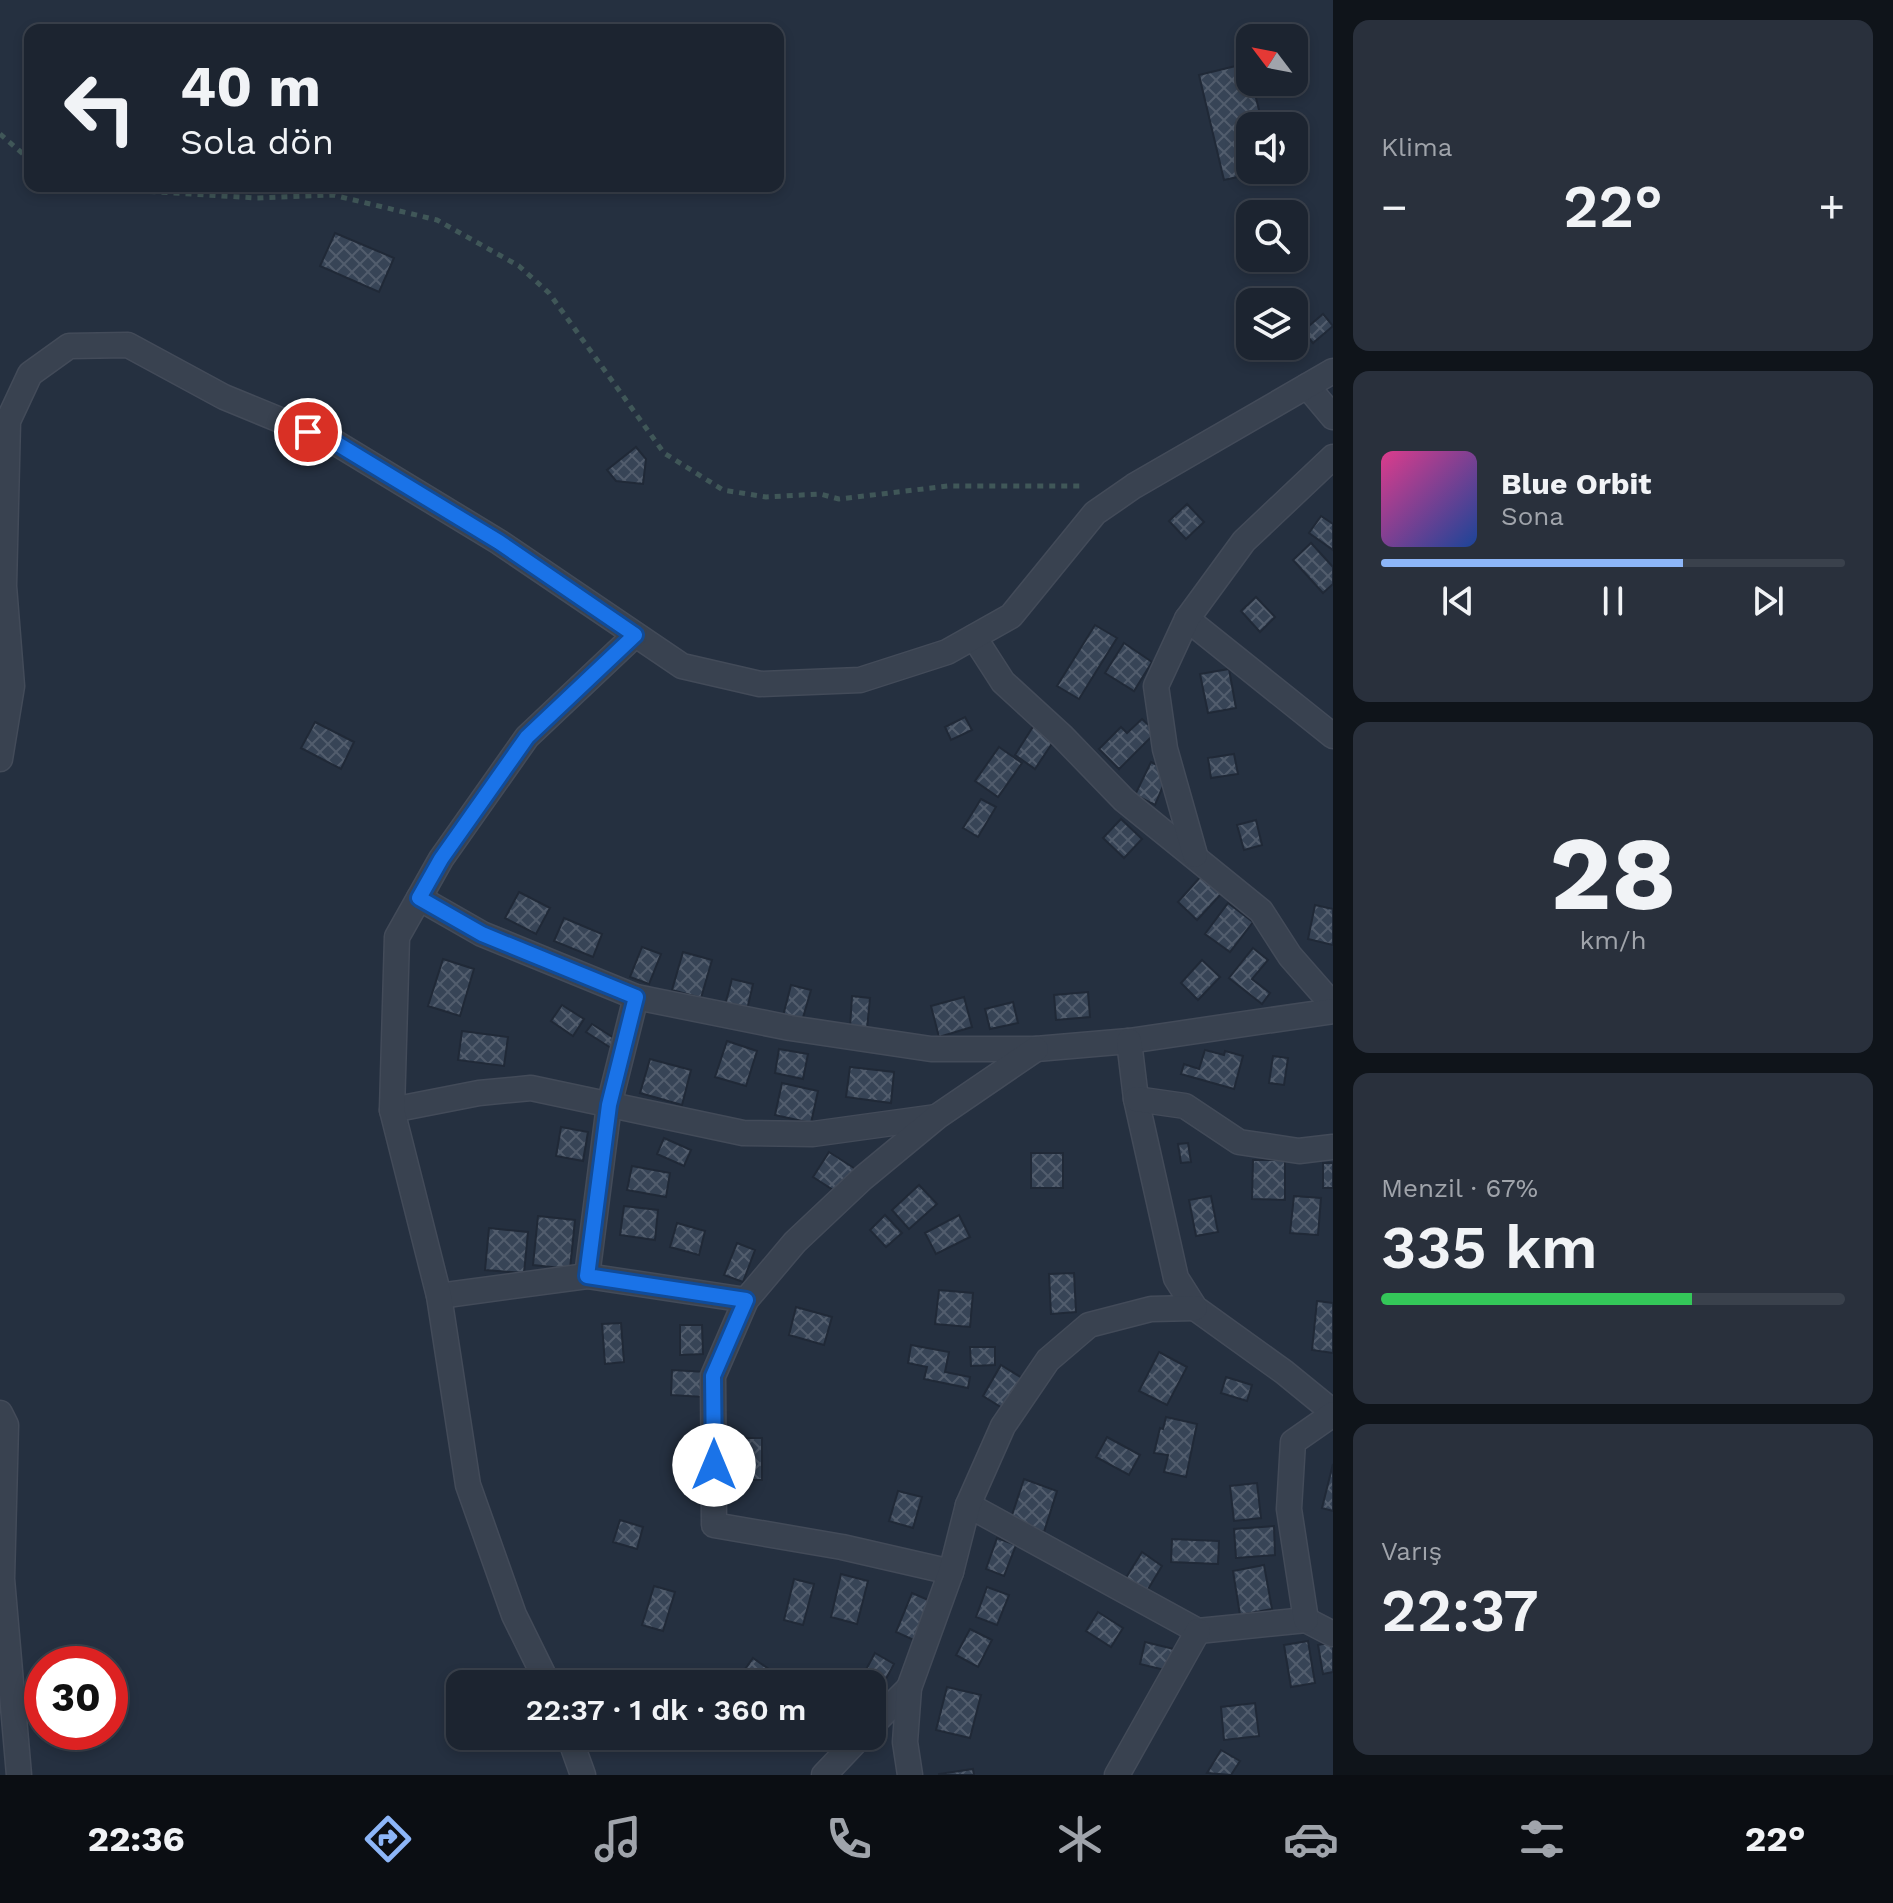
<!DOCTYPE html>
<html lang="tr">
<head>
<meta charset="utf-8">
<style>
  body { margin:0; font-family:"Work Sans",sans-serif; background:#29303c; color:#f1f3f6; height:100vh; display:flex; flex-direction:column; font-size:30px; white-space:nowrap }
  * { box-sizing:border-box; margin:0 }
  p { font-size:26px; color:#a0a4ab }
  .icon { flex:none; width:44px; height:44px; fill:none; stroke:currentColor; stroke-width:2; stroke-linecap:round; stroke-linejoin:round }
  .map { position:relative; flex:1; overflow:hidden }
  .side { display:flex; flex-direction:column; gap:20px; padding:20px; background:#0f141a; width:560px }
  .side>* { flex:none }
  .guide { position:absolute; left:24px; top:24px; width:760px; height:168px; border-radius:16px; box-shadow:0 4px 12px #0003,0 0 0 2px #3a414c; background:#1c2430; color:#f1f3f6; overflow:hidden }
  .needle { width:52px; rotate:302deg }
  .tools { position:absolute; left:1236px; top:24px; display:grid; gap:16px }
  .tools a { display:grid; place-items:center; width:72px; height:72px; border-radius:16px; background:#1c2430; box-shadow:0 4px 12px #0003,0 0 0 2px #3a414c; font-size:40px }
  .speed { position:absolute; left:24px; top:1646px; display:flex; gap:16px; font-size:40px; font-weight:700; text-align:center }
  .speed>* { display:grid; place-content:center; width:104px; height:104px; border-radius:50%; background:#1c2430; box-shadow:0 4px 12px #0003,0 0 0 2px #3a414c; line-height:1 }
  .speed .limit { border:12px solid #d22; background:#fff; color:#111 }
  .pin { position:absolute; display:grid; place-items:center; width:68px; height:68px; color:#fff; margin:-34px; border:4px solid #fff; border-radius:50%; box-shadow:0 2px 8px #0007 }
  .me { position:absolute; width:88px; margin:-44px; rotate:0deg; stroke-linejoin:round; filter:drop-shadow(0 0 6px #0008) }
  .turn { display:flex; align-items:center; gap:28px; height:168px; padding:0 24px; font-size:36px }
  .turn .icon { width:104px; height:104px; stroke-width:2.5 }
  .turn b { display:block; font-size:56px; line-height:68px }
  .big { font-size:60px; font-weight:600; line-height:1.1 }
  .side .tile { flex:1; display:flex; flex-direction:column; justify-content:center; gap:12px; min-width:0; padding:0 28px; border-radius:16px; background:#29303c }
  .side .dial { align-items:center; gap:0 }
  .dial b { font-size:104px; line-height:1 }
  .song { display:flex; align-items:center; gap:24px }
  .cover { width:96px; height:96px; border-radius:12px; background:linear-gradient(135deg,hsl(330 70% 55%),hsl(220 70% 35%)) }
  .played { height:8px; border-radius:4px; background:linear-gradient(90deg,#8db6f8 65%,#3a414c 65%) }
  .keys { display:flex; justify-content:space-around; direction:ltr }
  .heat { display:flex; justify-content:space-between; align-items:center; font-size:44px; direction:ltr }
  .charge { height:12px; border-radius:6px; background:linear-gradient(90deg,#34c759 67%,#3a414c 0) }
  .trip { position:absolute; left:446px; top:1670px; width:440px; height:80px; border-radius:16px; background:#1c2430; box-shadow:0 4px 12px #0003,0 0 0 2px #3a414c; font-weight:600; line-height:80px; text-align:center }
  .tab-bar { display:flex; height:128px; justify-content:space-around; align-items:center; background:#0b0e13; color:#a0a4ab }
  .tab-bar .icon { width:56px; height:56px }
  .tab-bar .active { color:#8db6f8 }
  .tab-bar b { font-size:36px; color:#f1f3f6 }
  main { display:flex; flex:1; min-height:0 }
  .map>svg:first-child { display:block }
  .building { fill:url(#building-cross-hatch); stroke:#202937; stroke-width:2 }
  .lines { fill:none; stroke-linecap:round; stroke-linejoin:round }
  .minor-casing { stroke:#434b59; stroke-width:27 }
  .path { stroke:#405758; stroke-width:5; stroke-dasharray:6 6; stroke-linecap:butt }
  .minor { stroke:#394250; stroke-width:24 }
  .route-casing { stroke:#114b97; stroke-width:20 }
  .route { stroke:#1a73e8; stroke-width:14 }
</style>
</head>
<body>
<main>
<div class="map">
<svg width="1333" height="1775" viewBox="0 0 1333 1775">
  <defs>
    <pattern id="building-cross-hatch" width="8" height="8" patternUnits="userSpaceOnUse" patternTransform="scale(2)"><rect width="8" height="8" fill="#374456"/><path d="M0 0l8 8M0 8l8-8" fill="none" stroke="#525d6d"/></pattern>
  </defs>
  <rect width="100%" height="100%" fill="#253040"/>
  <!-- building -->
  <g class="building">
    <path d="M1248 63 1250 82H1252L1263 126H1250V142H1247L1250 170 1255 173 1224 180 1199 75Z"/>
    <path d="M335 233 394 258 379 292 320 266Z"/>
    <path d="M1323 314 1333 326 1313 343 1303 331Z"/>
    <path d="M636 447 646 459 643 484 616 481 607 470Z"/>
    <path d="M1187 504 1204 522 1186 539 1169 521Z"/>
    <path d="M1321 516 1333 524V550L1309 533Z"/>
    <path d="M1311 543 1333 567V584L1323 593 1293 560Z"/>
    <path d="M1256 597 1275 617 1260 632 1241 611Z"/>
    <path d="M1095 625 1117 638 1079 699 1057 686Z"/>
    <path d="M1124 643 1152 662 1134 691 1105 673Z"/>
    <path d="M1229 669 1236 708 1208 713 1200 674Z"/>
    <path d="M965 717 972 730 951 740 945 727Z"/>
    <path d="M1142 719 1156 732 1119 769 1099 749 1121 727 1127 733Z"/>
    <path d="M315 722 354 742 341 769 301 748Z"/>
    <path d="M1036 722 1057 736 1035 769 1015 755Z"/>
    <path d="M999 747 1022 763 998 797 975 781Z"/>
    <path d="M1234 754 1238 774 1211 778 1208 758Z"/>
    <path d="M1151 762 1165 769 1166 779 1155 805 1135 795Z"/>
    <path d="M981 799 996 807 978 837 963 828Z"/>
    <path d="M1121 819 1142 839 1124 858 1103 838Z"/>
    <path d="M1256 820 1262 845 1244 850 1237 825Z"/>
    <path d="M1202 875 1222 893 1197 920 1178 902Z"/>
    <path d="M519 892 550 908 536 934 505 918Z"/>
    <path d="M1228 903 1253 922 1230 952 1205 934Z"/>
    <path d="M1315 905 1333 909V945L1308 939Z"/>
    <path d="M564 918 602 934 593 957 554 941Z"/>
    <path d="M642 947 661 954 649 984 630 977Z"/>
    <path d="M1253 948 1268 960 1252 979 1270 993 1262 1004 1229 978Z"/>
    <path d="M683 952 712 960 701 998 672 990Z"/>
    <path d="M443 959 474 969 460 1016 428 1006Z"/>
    <path d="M1202 960 1220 977 1198 1000 1181 983Z"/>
    <path d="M732 979 753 984 746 1014 724 1009Z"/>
    <path d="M791 985 811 990 802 1021 783 1016Z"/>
    <path d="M1088 992 1090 1017 1056 1020 1054 995Z"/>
    <path d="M852 996 870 998 867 1029 850 1028Z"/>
    <path d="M964 997 972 1027 939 1037 931 1006Z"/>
    <path d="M1013 1002 1018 1023 990 1029 985 1009Z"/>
    <path d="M562 1005 584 1019 573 1036 551 1021Z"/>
    <path d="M592 1024 617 1040 611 1048 586 1032Z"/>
    <path d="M462 1031 508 1037 504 1066 458 1060Z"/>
    <path d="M727 1041 757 1051 746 1086 715 1077Z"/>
    <path d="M779 1049 808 1054 803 1079 775 1073Z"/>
    <path d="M1205 1050 1224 1055 1225 1051 1243 1056 1234 1089 1181 1074 1184 1064 1199 1069Z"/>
    <path d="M1273 1056 1288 1058 1284 1085 1269 1083Z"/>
    <path d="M650 1059 691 1070 682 1105 640 1093Z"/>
    <path d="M850 1067 894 1072 891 1103 846 1097Z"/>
    <path d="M782 1083 818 1091 811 1123 775 1115Z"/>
    <path d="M561 1127 588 1132 583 1161 556 1156Z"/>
    <path d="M664 1138 691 1150 684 1166 657 1154Z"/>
    <path d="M1188 1143 1191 1162 1181 1163 1178 1144Z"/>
    <path d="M829 1152 857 1170 841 1195 813 1177Z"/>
    <rect x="1031" y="1153" width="32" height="35"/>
    <path d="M1253 1160H1285V1200L1252 1199Z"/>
    <rect x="1323" y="1163" width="10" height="25"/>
    <path d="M632 1166 670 1173 666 1197 627 1190Z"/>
    <path d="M919 1185 937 1204 909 1229 892 1210Z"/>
    <path d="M1211 1196 1218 1232 1196 1236 1189 1200Z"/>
    <path d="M1294 1196 1321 1198 1318 1235 1290 1233Z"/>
    <path d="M624 1206 658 1210 655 1240 620 1235Z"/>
    <path d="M885 1215 902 1233 886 1247 870 1230Z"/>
    <path d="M959 1215 970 1237 936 1254 925 1233Z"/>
    <path d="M538 1216 575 1220 570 1269 533 1265Z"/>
    <path d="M677 1223 705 1231 699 1255 670 1247Z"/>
    <path d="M489 1228 528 1232 524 1273 485 1270Z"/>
    <path d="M737 1243 755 1250 743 1282 724 1275Z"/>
    <path d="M1074 1273 1076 1312 1051 1314 1049 1274Z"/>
    <path d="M939 1290 973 1293 970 1327 935 1324Z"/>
    <path d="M1317 1301 1333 1303V1353L1312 1350Z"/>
    <path d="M796 1307 832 1317 824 1345 789 1335Z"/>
    <path d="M621 1323 624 1362 605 1364 602 1324Z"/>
    <path d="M680 1325H702L703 1354 680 1355Z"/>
    <path d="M911 1345 949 1352 945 1372 970 1377 968 1388 924 1379 927 1367 908 1363Z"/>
    <path d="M970 1347H995V1365L971 1366Z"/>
    <path d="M1159 1352 1187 1367 1167 1405 1139 1391Z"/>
    <path d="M1001 1365 1022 1378 1004 1409 983 1396Z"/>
    <path d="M672 1370 706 1372 704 1397 671 1395Z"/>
    <path d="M1226 1377 1252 1385 1247 1401 1221 1393Z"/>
    <path d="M1166 1417 1197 1424 1186 1477 1164 1472 1168 1455 1154 1453 1160 1428 1163 1429Z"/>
    <path d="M1107 1437 1140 1455 1129 1475 1096 1457Z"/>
    <rect x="743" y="1438" width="19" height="42"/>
    <path d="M1333 1464V1511L1322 1508Z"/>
    <path d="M1024 1479 1057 1491 1044 1532 1010 1521Z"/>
    <path d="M1257 1483 1261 1518 1234 1521 1230 1486Z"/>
    <path d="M898 1491 922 1497 913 1528 889 1521Z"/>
    <path d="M620 1520 643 1527 637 1549 613 1542Z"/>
    <path d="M1274 1526 1275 1555 1236 1558 1234 1529Z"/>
    <path d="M997 1538 1016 1545 1004 1576 986 1569Z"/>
    <path d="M1172 1539 1219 1541 1218 1564 1171 1562Z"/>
    <path d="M1142 1552 1162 1566 1145 1594 1124 1581Z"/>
    <path d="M1264 1565 1272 1609 1240 1615 1233 1571Z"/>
    <path d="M841 1574 868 1581 857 1624 831 1617Z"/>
    <path d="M794 1579 814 1584 803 1625 784 1620Z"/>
    <path d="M654 1586 675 1592 663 1631 642 1625Z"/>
    <path d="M987 1587 1009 1595 997 1625 976 1617Z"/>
    <path d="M912 1593 933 1602 916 1641 896 1632Z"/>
    <path d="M1098 1612 1123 1628 1111 1647 1086 1631Z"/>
    <path d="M970 1629 992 1640 978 1667 956 1655Z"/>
    <path d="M1308 1641 1315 1683 1291 1687 1284 1645Z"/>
    <path d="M1145 1642 1174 1649 1169 1671 1140 1664Z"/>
    <path d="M1333 1642V1672L1323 1674 1318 1645Z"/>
    <path d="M875 1653 894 1664 881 1688 862 1677Z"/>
    <path d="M753 1658 790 1684H754L741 1675Z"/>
    <path d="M947 1687 981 1695 970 1738 936 1730Z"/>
    <path d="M1255 1703 1259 1736 1224 1740 1221 1707Z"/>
    <path d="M1221 1750 1240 1761 1231 1775 1207 1773Z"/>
    <path d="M973 1769 974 1775H939V1774Z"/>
  </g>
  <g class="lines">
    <!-- minor casing -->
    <g class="minor-casing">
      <g id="minor">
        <path d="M1307 386 1333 417"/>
        <path d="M1187 619 1333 736"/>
        <path d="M974 637 1003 682 1062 736 1124 800 1261 911 1290 956 1333 1005"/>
        <path d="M0 759 12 686 4 586 8 421 30 374 69 346 128 345 224 397 336 443 499 542 682 666 760 684 860 680 947 652 1011 616 1095 513 1134 486 1333 371"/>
        <path d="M1195 855 1165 749 1156 686 1187 619 1244 541 1333 457"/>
        <path d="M419 898 482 934 636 997 790 1028 931 1049H1036L1129 1041 1333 1011"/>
        <path d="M636 997 609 1105 587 1276 746 1300"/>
        <path d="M1129 1041 1136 1099 1176 1278 1195 1308 1284 1372 1333 1412"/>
        <path d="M1136 1099 1185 1106 1239 1142 1299 1151 1333 1147"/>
        <path d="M392 1110 479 1093 531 1088 743 1133 813 1134 936 1117"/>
        <path d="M439 1296 587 1276"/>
        <path d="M0 1413 6 1425 2 1579 19 1775"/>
        <path d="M968 1505 1198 1631 1306 1620 1333 1634"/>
        <path d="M951 1572 842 1547 714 1525 713 1376 746 1300 795 1242 863 1178 938 1116 1036 1049"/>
        <path d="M1306 1620 1289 1509 1293 1442 1333 1414"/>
        <path d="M548 1684 514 1615 468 1485 439 1296 392 1110 397 937 441 859 527 737 635 635"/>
        <path d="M872 1725 909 1688"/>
        <path d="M569 1736 583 1775"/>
        <path d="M824 1775 861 1736"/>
        <path d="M910 1775 905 1742 909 1688 951 1572 968 1505 1003 1426 1048 1360 1089 1325 1151 1309 1195 1308"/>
        <path d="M1117 1775 1198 1631"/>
      </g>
    </g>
    <!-- path -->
    <g class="path">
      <path d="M0 134 30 160"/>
      <path d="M102 186 125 190 256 198 333 195 437 220 519 266 549 293 664 453 723 490 766 497 820 494 839 499 948 486H1085"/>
    </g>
    <!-- minor -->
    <use href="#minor" class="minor"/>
  </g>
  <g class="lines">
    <!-- route casing -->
    <g class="route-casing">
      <path id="route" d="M308 432 336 443 499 542 635 635 527 737 441 859 419 898 482 934 636 997 609 1105 587 1276 746 1300 713 1376 714 1465"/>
    </g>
    <!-- route -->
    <use href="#route" class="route"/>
  </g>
</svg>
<div class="tools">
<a><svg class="needle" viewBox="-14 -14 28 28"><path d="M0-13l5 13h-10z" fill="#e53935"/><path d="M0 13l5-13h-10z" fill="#a0a4ab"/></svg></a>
<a><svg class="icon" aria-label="sound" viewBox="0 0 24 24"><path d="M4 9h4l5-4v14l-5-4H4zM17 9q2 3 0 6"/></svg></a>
<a><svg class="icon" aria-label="search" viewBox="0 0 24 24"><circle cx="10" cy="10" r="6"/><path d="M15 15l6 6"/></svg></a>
<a><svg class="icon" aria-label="layers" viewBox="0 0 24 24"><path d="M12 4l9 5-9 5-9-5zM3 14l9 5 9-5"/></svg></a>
</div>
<div class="speed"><div class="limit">30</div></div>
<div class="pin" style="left:308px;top:432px;background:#d93025"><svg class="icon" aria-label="arrive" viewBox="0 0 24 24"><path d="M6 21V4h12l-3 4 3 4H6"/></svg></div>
<svg class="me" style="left:714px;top:1465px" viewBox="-20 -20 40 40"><circle r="19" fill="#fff"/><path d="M0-13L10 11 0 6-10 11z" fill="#1a73e8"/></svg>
<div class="trip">22:37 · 1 dk · 360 m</div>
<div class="guide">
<div class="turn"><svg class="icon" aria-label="left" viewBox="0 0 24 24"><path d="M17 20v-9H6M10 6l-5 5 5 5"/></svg><div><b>40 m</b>Sola dön</div></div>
</div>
</div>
<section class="side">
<div class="tile"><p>Klima</p>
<div class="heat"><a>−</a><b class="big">22°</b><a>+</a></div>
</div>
<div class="tile">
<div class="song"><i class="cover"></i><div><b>Blue Orbit</b><p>Sona</p></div></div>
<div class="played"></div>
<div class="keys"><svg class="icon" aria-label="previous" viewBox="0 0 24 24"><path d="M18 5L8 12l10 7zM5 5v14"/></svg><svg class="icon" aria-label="pause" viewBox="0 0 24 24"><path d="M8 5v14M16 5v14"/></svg><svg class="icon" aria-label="next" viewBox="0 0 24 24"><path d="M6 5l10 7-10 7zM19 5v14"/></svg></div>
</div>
<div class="tile dial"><b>28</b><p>km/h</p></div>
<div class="tile"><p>Menzil · 67%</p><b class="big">335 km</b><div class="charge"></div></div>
<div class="tile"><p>Varış</p><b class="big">22:37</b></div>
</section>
</main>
<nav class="tab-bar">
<b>22:36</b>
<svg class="icon active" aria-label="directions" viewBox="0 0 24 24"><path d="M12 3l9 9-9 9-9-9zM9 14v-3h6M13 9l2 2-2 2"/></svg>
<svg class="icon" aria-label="music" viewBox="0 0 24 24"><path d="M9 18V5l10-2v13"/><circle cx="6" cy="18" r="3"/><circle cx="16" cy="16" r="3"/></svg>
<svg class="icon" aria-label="phone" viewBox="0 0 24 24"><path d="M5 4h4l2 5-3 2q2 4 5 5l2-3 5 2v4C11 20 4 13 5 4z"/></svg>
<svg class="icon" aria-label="climate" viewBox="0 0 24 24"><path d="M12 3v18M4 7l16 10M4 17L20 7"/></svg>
<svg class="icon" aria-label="car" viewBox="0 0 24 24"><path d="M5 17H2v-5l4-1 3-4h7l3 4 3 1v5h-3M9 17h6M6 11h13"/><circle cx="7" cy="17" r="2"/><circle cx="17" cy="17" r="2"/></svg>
<svg class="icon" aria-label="filters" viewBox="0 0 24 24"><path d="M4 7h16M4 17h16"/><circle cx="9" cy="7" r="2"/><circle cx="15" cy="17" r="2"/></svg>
<b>22°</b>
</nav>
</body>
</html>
